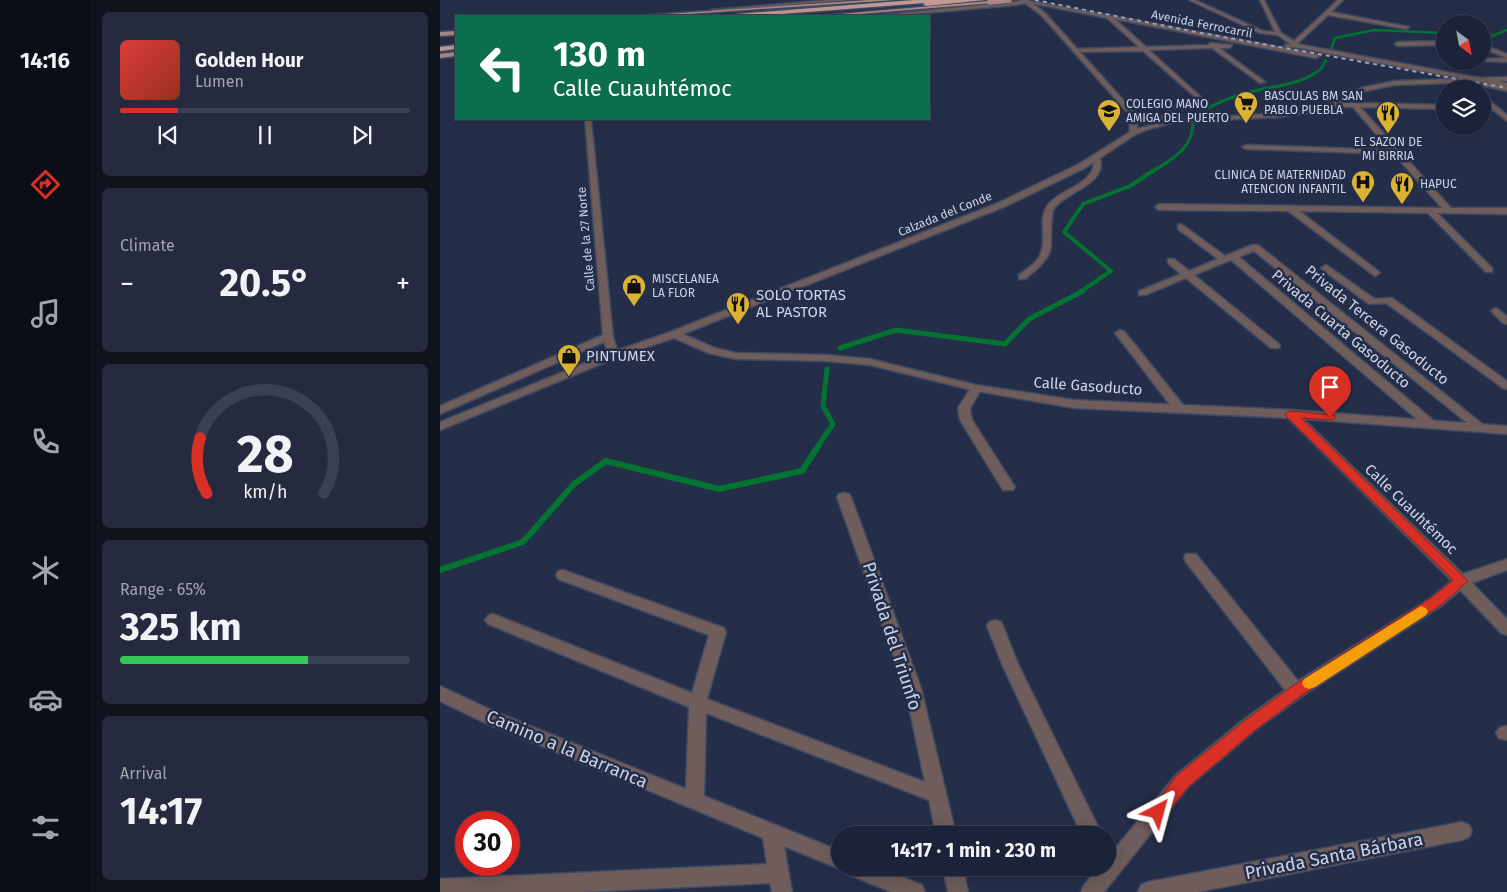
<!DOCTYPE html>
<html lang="en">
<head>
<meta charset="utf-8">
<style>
  body { margin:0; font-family:"Fira Sans",sans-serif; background:#252a3f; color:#f1f3f6; height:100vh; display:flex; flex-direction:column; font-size:19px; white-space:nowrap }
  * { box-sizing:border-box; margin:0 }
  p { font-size:16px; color:#a0a4ad }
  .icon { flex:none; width:28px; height:28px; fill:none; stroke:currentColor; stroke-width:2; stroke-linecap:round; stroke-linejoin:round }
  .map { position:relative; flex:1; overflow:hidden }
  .panel { display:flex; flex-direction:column; gap:12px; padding:12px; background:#0f131e; width:350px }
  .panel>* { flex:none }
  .guide { position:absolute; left:15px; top:15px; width:475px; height:105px; border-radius:0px; box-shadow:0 5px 20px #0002,0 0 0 1px #3a3f52; background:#0b6e4f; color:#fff; overflow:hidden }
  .needle { width:32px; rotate:148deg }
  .controls { position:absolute; left:996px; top:15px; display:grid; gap:10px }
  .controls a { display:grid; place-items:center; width:55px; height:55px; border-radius:50%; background:#1c2237; box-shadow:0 5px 20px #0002,0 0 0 1px #3a3f52; font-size:25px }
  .speed { position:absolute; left:15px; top:811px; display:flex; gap:10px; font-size:25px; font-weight:700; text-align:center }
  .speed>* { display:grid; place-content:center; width:65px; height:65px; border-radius:50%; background:#1c2237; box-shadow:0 5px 20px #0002,0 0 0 1px #3a3f52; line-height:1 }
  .speed .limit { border:8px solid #d22; background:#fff; color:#111 }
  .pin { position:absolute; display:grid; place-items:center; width:42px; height:42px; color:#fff; margin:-51px -21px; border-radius:50% 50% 50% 0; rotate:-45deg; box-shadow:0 0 5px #0007 }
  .pin .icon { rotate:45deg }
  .me { position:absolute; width:55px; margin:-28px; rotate:39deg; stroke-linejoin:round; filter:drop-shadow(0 0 4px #0008) }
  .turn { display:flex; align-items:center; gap:18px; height:105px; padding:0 15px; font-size:22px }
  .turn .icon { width:65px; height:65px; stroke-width:2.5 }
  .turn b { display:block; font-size:35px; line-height:42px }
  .big { font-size:38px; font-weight:700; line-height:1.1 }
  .panel .card { flex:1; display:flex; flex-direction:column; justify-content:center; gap:8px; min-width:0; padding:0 18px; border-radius:8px; background:#252a3f }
  .panel .dial { align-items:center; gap:0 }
  .dial svg { height:130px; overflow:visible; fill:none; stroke:#3a3f52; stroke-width:7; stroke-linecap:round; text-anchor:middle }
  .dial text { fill:#f1f3f6; stroke:none }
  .song { display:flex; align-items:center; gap:15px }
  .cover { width:60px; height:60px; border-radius:8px; background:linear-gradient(135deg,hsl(0 70% 55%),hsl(10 70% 35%)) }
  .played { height:5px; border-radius:2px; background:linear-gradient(90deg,#d93025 20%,#3a3f52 20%) }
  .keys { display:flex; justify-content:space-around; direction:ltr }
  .heat { display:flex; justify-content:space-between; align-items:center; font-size:28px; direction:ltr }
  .charge { height:8px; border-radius:4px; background:linear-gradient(90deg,#34c759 65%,#3a3f52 0) }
  .trip { position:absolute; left:391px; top:826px; width:285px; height:50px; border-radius:25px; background:#1c2237; box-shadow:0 5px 20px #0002,0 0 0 1px #3a3f52; font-weight:700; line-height:50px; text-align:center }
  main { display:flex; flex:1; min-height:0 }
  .dock { display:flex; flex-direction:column; width:90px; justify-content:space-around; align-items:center; background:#0b0e16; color:#a0a4ad }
  .dock .icon { width:35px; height:35px }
  .dock .on { color:#d93025 }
  .dock b { font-size:22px; color:#f1f3f6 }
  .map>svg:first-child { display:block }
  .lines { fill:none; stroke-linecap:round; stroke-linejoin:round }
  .stream-far4 { stroke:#027330; stroke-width:2.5 }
  .stream-far3 { stroke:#027330; stroke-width:3 }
  .stream-far2 { stroke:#027330; stroke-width:4 }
  .stream-far1 { stroke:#027330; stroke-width:5 }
  .stream { stroke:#027330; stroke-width:6 }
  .minor-casing { stroke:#404962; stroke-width:3 }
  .tertiary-casing { stroke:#404962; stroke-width:3 }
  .primary-casing { stroke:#404962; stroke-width:3 }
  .motorway-casing { stroke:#404962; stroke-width:3 }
  .minor { fill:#6e5d5a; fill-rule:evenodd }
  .tertiary { fill:#6e5d5a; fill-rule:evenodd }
  .primary { fill:#ab8883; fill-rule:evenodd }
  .motorway { fill:#c29993; fill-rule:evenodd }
  .rail { stroke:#9ba3b8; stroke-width:2; stroke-dasharray:4 4; stroke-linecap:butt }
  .primary-bridge-casing { stroke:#404962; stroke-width:7; stroke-linecap:butt }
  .primary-bridge { stroke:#ab8883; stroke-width:5.5 }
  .route { fill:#d93025; stroke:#8d1f18 }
  .slow { fill:#f59e0b }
  .labels { text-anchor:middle; stroke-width:5; stroke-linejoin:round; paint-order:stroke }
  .far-street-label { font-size:12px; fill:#cdd4e6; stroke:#252e49 }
  .far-poi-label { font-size:12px; fill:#cdd4e6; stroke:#252e49; text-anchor:start }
  .poi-label { font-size:15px; fill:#cdd4e6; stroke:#252e49; text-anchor:start }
  .street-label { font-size:15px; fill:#cdd4e6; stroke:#252e49 }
  .near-street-label { font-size:18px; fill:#cdd4e6; stroke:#252e49 }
</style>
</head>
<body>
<main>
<nav class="dock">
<b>14:16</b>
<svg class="icon on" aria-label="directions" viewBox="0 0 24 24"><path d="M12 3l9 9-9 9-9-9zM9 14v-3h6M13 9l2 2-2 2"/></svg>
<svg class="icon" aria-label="music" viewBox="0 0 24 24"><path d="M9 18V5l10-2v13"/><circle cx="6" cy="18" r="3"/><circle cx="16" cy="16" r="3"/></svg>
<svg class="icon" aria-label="phone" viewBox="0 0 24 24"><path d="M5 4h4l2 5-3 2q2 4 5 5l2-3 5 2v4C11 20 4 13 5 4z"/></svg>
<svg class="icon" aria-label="climate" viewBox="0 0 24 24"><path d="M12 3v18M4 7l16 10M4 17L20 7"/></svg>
<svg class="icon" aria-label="car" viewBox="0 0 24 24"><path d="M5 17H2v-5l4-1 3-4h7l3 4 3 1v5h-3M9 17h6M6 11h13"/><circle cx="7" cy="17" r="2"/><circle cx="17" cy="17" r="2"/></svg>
<svg class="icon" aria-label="filters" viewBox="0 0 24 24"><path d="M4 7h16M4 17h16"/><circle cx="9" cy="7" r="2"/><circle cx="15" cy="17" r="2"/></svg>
</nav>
<section class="panel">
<div class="card">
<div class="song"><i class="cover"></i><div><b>Golden Hour</b><p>Lumen</p></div></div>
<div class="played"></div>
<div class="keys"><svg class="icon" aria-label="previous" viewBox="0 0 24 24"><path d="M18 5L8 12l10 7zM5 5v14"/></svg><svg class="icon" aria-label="pause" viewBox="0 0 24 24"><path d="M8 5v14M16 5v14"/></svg><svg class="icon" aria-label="next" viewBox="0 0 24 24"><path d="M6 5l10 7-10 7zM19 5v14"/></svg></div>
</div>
<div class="card"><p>Climate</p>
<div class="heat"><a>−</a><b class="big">20.5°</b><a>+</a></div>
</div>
<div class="card dial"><svg viewBox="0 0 100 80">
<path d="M14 69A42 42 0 1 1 86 69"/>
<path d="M14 69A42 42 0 0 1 10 35" stroke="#d93025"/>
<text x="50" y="56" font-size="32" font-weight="700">28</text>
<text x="50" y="72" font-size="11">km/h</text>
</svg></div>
<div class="card"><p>Range · 65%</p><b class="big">325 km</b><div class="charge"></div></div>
<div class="card"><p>Arrival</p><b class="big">14:17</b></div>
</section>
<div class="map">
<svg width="1067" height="892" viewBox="0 0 1067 892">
  <rect width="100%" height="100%" fill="#252e49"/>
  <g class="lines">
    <!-- stream-far4 -->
    <g class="stream-far4">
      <path d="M1042 35 1052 36 1067 30"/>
      <path d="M890 52 895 38 934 30 1005 33"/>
      <path d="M872 75 881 69 886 60"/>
    </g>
    <!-- stream-far3 -->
    <g class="stream-far3">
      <path d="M753 117C771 105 792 96 814 91 834 86 856 85 874 74"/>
      <path d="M714 171C732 159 753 148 753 123"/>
    </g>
    <!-- stream-far2 -->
    <path class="stream-far2" d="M640 292 671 271 624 232 643 204 690 186 716 169"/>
    <!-- stream-far1 -->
    <g class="stream-far1">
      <path d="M400 348 456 330 565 344 589 319 643 291"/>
      <path d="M378 446 393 424 383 406 387 369"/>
    </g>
    <!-- stream -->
    <path class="stream" d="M0 570 83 542 134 484 166 461 279 489 362 471 379 445"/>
    <!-- minor casing -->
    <g class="minor-casing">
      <g id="minor">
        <path d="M584 0 876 54 879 56 876 58 675 19 706 47 768 45 771 43 792 45 790 48H779L825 82 820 83 772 48 709 50 763 99 764 100 761 102 703 51 634 52 636 49 699 47 667 18 586 2Z"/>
        <path d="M749 0H755L823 31 835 32 820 0H824L841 33 854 41 898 0H903L891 12 969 27 966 29 888 15 857 44 1067 83V87L854 47H845V45L850 44 838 35 820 33Z"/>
        <path d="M1005 41V45L958 46 955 44 958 42Z"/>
        <path d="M1042 44 1067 54V58L1042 48Z"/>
        <path d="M1067 58V62L1039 61H1042V59Z"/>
        <path d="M914 103 1005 105V109L920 107 1011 208H1067V214L997 213 1052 268V272H1046L988 213 859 211 938 271 940 273 935 276 848 211 719 210 715 207 719 204 1002 208 954 154 806 149 802 147 806 145 950 150 913 107H891L888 105 891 103Z"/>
        <path d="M1042 106H1054L1057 108 1054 110H1042Z"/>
        <path d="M145 119H151L173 337 179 355 174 358 170 357 164 342 0 414V406L163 335Z"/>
        <path d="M653 157 660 159C667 185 624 192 613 210 606 249 623 249 585 279H579V275C585 270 592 266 597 260 610 244 596 220 608 205 619 190 647 186 653 168 654 165 653 161 653 157Z"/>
        <path d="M741 224 785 256 812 245H818L1046 427 1040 431 1036 430 814 251 799 257 994 421 996 424 994 427H986L791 260 754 275 839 344 840 346 839 348H831L746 278 705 295H699V291L741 274 728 263V259H734L749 271 778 259 738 229V225Z"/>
        <path d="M886 265 935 299 952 298 1067 381V389L1063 388 946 303 929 304 883 270 881 268Z"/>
        <path d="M1056 308 1067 316V324L1063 323 1051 311Z"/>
        <path d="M680 330 684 331 743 405 745 408 743 411H735L675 333Z"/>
        <path d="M536 385 542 388 530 408 532 420 575 487 573 490H563L520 420 518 408 532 386Z"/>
        <path d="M851 410 855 411 1023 574 1067 559V570L1032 583 1067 619V635L1061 633 1020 590 1001 606 862 696 814 731 748 787 664 892H641L644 885 658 868H668V857L736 775 802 721 845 690 746 562 744 558 746 554H756L858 681 991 598 1012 581 847 417 845 414 847 411Z"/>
        <path d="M404 493 409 494 411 497 481 688 516 835H496L489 800 266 713 264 796 400 851V868H405L400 869 344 846 352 892H332L330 883 142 892H0V879L327 864 323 838 39 720 0 701V686L51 710 246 789 249 707 48 624 45 620 48 616 53 614 58 616 252 693 269 635 118 579 116 575 118 571 123 570 284 628 286 632 267 699 485 782 465 688 397 497 399 494Z"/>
        <path d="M555 620 561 622 563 626 578 664 662 835H642L562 664 547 626 549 622Z"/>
        <path d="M1065 726H1067V740L1059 738 1056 733 1059 728Z"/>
        <path d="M1022 822 1029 825 1032 831 1029 837 1022 840 758 892H698L701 885 708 882Z"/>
        <path d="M407 868H439L482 885 485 892H451L410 875Z"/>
        <path d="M503 868H523L528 892H508Z"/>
      </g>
    </g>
    <!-- tertiary casing -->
    <g class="tertiary-casing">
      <g id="tertiary">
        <path d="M389 0H410L273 11 271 10Z"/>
        <path d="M578 0H588L605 13 694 112 727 117 730 120 839 113 869 109 889 104 921 88 955 81 1067 77V81L955 85 925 91 893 106 870 113 839 117 736 122 709 129 696 134 645 168 564 207 243 334 275 348 296 353 387 355 430 359 536 385 634 400 851 410 1067 426V434L851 418 634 408 536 391 430 365 387 361 296 359 268 353 234 338 178 357 0 430V422L170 353 230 332 558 203 639 164 690 132 689 114 601 15 585 3 576 5 450 16H432L580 1ZM696 117 725 121 697 129Z"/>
        <path d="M1046 83 1067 87V91L1044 86V84Z"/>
        <path d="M1042 95 1067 115V121L1042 101Z"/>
      </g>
    </g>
    <!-- primary casing -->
    <g class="primary-casing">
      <g id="primary">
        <path d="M429 0H454L219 16H196Z"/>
        <path d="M550 1 552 3 395 16H377Z"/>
        <path d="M16 31V35L0 36V32Z"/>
        <path d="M16 52V56L0 58V54Z"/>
      </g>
    </g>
    <!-- motorway casing -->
    <g class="motorway-casing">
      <g id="motorway">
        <path d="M474 0H545L486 6 483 4 485 3 316 16H294L297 14Z"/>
        <path d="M16 45V49L0 51V47Z"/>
      </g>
    </g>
    <!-- minor -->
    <use href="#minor" class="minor"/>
    <!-- tertiary -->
    <use href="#tertiary" class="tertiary"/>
    <!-- primary -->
    <use href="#primary" class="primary"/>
    <!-- motorway -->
    <use href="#motorway" class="motorway"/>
    <!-- rail -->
    <path class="rail" d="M595 0 756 32 1067 88"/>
    <!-- primary-bridge casing -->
    <g class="primary-bridge-casing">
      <path id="primary-bridge" d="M550 2 569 0"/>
    </g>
    <!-- primary-bridge -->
    <use href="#primary-bridge" class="primary-bridge"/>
  </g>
  <!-- route -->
  <path class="route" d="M851 411 894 415 896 417 894 419 890 420 861 418 1028 581 1001 605 862 695 814 731 748 787 724 817 718 819 712 817 710 812 736 776 803 722 851 687 991 598 1013 580 847 417 845 414 847 412Z"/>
  <!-- slow -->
  <path class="slow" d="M981 606 986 608 988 612 986 615 875 687 869 689 864 687 862 683 864 679Z"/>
  <!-- icons -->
  <defs>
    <g id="supermarket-pin" transform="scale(1.25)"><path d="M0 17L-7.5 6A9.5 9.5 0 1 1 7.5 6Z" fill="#dcb233" stroke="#252e49"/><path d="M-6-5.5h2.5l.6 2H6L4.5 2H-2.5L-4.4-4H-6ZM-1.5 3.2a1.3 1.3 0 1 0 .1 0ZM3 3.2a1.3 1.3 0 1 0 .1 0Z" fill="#111"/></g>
    <g id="school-pin" transform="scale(1.25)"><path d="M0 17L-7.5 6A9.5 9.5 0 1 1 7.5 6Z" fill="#dcb233" stroke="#252e49"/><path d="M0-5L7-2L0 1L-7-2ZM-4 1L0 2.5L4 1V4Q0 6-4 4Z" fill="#111"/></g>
    <g id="restaurant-pin" transform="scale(1.25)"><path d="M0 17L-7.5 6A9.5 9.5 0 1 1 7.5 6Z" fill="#dcb233" stroke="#252e49"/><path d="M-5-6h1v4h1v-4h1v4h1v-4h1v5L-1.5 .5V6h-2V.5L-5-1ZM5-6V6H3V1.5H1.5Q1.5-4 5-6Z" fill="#111"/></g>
    <g id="hospital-pin" transform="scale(1.25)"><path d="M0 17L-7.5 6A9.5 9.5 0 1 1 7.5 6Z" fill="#dcb233" stroke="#252e49"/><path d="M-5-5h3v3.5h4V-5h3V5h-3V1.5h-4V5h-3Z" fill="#111"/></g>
    <g id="shop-pin" transform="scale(1.25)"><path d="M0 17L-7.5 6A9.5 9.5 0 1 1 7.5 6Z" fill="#dcb233" stroke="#252e49"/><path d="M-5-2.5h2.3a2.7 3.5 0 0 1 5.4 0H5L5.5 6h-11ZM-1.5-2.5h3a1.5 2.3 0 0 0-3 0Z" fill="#111"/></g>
  </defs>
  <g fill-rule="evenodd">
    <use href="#supermarket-pin" x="806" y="103"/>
    <use href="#school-pin" x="669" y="111"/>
    <use href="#restaurant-pin" x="948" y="113"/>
    <use href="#hospital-pin" x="923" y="182"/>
    <use href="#restaurant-pin" x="962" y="184"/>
    <use href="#shop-pin" x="194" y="286"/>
    <use href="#restaurant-pin" x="298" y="304"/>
    <use href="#shop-pin" x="129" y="356"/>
  </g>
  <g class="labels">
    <!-- far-street labels -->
    <g class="far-street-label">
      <text transform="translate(762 24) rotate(11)" y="4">Avenida Ferrocarril</text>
      <text transform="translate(505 214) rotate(-22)" y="4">Calzada del Conde</text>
      <text transform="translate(146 239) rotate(-95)" y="4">Calle de la 27 Norte</text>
    </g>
    <!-- far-poi labels -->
    <g class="far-poi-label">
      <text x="824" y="100">BASCULAS BM SAN<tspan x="824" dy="14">PABLO PUEBLA</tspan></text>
      <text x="686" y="108">COLEGIO MANO<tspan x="686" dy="14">AMIGA DEL PUERTO</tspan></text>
      <text x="948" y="146" text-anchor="middle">EL SAZON DE<tspan x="948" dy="14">MI BIRRIA</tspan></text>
      <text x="906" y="179" text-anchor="end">CLINICA DE MATERNIDAD<tspan x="906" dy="14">ATENCION INFANTIL</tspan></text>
      <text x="980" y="188">HAPUC</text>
      <text x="212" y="283">MISCELANEA<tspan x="212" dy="14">LA FLOR</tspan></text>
    </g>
    <!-- poi labels -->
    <g class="poi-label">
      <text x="316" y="300">SOLO TORTAS<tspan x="316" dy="17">AL PASTOR</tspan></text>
      <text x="146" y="361">PINTUMEX</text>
    </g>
    <!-- street labels -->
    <g class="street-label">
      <text transform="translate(937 325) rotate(39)" y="5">Privada Tercera Gasoducto</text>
      <text transform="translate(901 329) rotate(40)" y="5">Privada Cuarta Gasoducto</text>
      <text transform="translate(648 386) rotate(4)" y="5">Calle Gasoducto</text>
      <text transform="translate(971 509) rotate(44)" y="5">Calle Cuauhtémoc</text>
    </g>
    <!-- near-street labels -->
    <g class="near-street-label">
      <text transform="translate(452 636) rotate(72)" y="6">Privada del Triunfo</text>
      <text transform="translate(127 749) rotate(23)" y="6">Camino a la Barranca</text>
      <text transform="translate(894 856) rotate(-11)" y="6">Privada Santa Bárbara</text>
    </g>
  </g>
</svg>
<div class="controls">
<a><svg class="needle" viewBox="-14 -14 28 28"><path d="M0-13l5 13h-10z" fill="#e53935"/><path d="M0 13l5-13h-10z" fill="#a0a4ad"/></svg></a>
<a><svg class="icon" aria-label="layers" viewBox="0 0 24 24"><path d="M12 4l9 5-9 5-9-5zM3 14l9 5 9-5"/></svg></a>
</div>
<div class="speed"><div class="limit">30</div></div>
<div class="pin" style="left:890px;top:417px;background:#d93025"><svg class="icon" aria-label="arrive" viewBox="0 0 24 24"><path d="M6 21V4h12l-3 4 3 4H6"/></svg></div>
<svg class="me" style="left:718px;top:812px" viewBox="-20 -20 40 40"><path d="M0-17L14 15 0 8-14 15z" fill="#d93025" stroke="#fff" stroke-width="4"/></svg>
<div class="trip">14:17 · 1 min · 230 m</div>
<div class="guide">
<div class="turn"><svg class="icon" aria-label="left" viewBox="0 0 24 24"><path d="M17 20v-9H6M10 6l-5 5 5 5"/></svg><div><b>130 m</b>Calle Cuauhtémoc</div></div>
</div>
</div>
</main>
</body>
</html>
